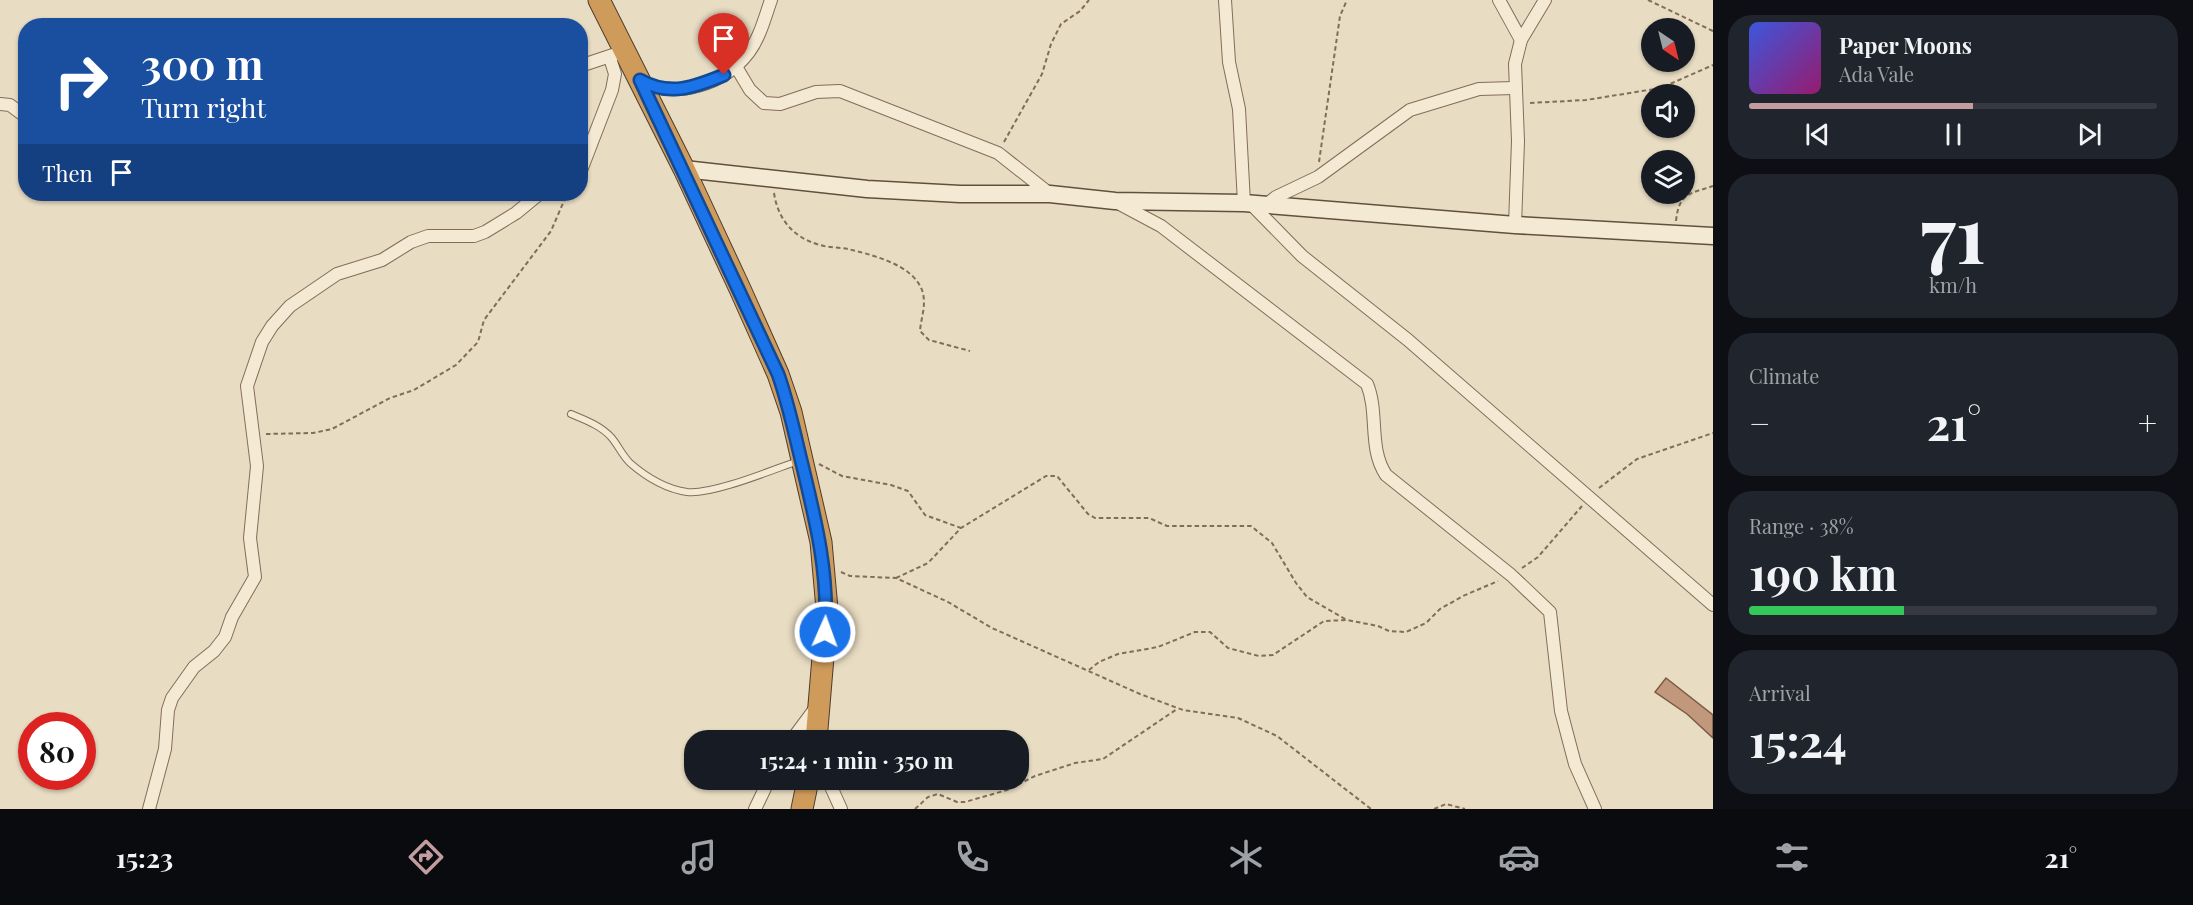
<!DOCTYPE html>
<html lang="en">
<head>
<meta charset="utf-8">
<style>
  body { margin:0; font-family:"Playfair Display",serif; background:#20242c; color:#f1f3f6; height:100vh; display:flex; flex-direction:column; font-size:22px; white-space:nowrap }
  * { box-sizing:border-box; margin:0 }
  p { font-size:20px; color:#9ea1a6 }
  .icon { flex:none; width:33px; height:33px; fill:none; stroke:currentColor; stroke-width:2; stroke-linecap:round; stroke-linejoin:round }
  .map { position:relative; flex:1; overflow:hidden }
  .details { display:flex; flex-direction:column; gap:15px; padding:15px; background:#0d0f14; width:480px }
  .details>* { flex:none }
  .top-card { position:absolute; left:18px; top:18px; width:570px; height:183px; border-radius:24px; box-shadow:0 2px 4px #0004; background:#1a4fa0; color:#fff; overflow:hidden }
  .needle { width:39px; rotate:145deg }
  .controls { position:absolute; left:1641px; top:18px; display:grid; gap:12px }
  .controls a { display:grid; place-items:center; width:54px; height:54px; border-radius:50%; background:#171b24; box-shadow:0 2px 4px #0004; font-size:30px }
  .speed { position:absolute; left:18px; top:712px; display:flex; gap:12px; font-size:30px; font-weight:700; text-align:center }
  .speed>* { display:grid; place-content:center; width:78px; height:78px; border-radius:50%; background:#171b24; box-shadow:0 2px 4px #0004; line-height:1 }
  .speed .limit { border:9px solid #d22; background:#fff; color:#111 }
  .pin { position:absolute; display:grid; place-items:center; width:51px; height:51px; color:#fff; margin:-62px -26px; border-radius:50% 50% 50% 0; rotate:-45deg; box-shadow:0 0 6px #0007 }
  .pin .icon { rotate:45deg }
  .me { position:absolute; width:66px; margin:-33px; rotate:2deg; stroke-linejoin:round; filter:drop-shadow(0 0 4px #0008) }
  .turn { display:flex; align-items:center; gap:21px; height:126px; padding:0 24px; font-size:27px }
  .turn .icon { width:78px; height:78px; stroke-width:2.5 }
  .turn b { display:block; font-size:42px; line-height:51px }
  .then { display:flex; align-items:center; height:57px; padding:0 24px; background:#0003; gap:12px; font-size:22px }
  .big { font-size:45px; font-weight:700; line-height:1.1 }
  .details .widget { flex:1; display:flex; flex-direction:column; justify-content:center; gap:9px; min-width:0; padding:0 21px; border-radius:24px; background:#20242c }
  .details .dial { align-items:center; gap:0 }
  .dial b { font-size:78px; line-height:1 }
  .song { display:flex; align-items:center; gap:18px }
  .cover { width:72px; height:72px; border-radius:9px; background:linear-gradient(135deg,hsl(230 70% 55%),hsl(320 70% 35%)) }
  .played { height:6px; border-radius:3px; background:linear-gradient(90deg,#c29c9f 55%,#363941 55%) }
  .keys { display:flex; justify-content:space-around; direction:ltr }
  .heat { display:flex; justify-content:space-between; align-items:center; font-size:33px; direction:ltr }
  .charge { height:9px; border-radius:4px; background:linear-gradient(90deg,#34c759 38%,#363941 0) }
  .trip { position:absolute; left:684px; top:730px; width:345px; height:60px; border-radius:24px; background:#171b24; box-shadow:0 2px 4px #0004; font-weight:700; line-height:60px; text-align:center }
  .dock { display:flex; height:96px; justify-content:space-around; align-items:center; background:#090b0e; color:#9ea1a6 }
  .dock .icon { width:42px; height:42px }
  .dock .on { color:#c29c9f }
  .dock b { font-size:27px; color:#f1f3f6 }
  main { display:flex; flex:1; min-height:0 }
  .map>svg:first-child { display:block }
  .building { fill:#c2987c; stroke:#7c5944; stroke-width:1.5 }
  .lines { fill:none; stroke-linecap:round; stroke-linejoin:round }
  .lane-casing { stroke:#806e5b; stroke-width:8 }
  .street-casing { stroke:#806e5b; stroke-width:14 }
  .secondary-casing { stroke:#61503e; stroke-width:19 }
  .highway-casing { stroke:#4e3d2f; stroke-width:23 }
  .path { stroke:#806e5b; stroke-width:2; stroke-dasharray:4.5 3; stroke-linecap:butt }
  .lane { stroke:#f4ead4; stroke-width:6 }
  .street { stroke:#f4ead4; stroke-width:12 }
  .secondary { stroke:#f4ead4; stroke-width:16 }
  .highway { stroke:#cf9b5b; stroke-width:21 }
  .route-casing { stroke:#114b97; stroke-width:15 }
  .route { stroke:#1a73e8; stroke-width:10 }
</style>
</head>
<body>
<main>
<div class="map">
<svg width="1713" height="809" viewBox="0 0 1713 809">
  <rect width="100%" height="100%" fill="#e8dcc2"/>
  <!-- building -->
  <path class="building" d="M1666 678 1713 715V738L1687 714 1655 692Z"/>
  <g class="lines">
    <!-- lane casing -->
    <g class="lane-casing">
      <path id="lane" d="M571 414C585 420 600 425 611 437 618 445 622 455 630 463 645 476 666 489 687 492 712 495 772 470 798 461"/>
    </g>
    <!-- street casing -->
    <g class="street-casing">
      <g id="street">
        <path d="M1225 0 1229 62 1239 109 1244 203"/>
        <path d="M1499 0 1521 40"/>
        <path d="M735 65 750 90 764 103 780 104 816 92 840 91 998 153 1050 194"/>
        <path d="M580 66 616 54"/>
        <path d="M641 81C676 100 725 84 749 52 760 37 765 17 771 0"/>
        <path d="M0 104 10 105 26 117"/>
        <path d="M580 173 612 90 615 74 610 58"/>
        <path d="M1116 202 1161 226 1367 384C1379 413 1368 448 1386 475L1511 575 1550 612 1561 711 1575 764 1595 809"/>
        <path d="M1266 205 1276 197 1318 177 1410 110 1479 89 1514 88"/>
        <path d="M1253 206 1302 256 1408 340 1713 605"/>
        <path d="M1515 225 1518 141 1515 64 1521 40 1545 0"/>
        <path d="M791 741 817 706"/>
        <path d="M828 780 841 809"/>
        <path d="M149 809 165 749 168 710 172 698 194 667 214 651 225 637 232 617 255 577 250 538 257 466 247 386 262 342 272 326 290 306 337 274 382 260 411 242 428 236H474L485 232 516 213 539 194"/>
        <path d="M755 809 769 780"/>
      </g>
    </g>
    <!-- secondary casing -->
    <g class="secondary-casing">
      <path id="secondary" d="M684 169 867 189 960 194H1050L1115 201 1244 203 1515 225 1713 236"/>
    </g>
    <!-- highway casing -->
    <g class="highway-casing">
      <g id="highway">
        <path d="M599 0 684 169 740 289 778 374 791 412 821 542 827 609 816 741"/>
        <path d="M802 809 808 780"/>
      </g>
    </g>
    <!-- path -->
    <g class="path">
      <path d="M1648 0 1713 31"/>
      <path d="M1530 103 1586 100 1661 88 1713 65"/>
      <path d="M1004 142 1042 74 1051 44 1061 24 1080 11 1089 0"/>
      <path d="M1319 162 1340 16 1347 0"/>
      <path d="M774 193C778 220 794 238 820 245 829 248 839 247 848 249 872 255 912 264 922 290 927 305 921 317 920 331L929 340 970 351"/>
      <path d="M1676 221C1679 193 1689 194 1713 186"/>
      <path d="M266 434 313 433 332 429 390 398 414 390 456 365 478 342 484 320 551 231 567 194"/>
      <path d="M819 464 842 476 891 485 908 491 925 515 961 528"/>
      <path d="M1599 488 1637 459 1713 433"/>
      <path d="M1522 568 1538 557 1582 506"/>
      <path d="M841 572 850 576 896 578 948 602 992 628 1140 694 1183 710 1238 718 1277 736 1371 809"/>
      <path d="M896 578 928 563 961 528 1046 476H1057L1088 514 1095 518H1149L1167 526H1251L1272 543 1296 583 1307 597 1347 620"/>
      <path d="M1089 670 1099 662 1118 654 1158 647 1195 632H1210L1228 648 1259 656 1273 655 1324 621 1347 620 1378 626 1389 631 1406 632 1426 623 1440 609 1463 596 1498 581"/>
      <path d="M915 809 928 797 938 794 957 802H965L1007 790 1035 776 1075 763 1103 759 1177 709"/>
      <path d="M1434 809 1446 804 1465 809"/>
    </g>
    <!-- lane -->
    <use href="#lane" class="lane"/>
    <!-- street -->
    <use href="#street" class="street"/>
    <!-- secondary -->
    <use href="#secondary" class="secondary"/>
    <!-- highway -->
    <use href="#highway" class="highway"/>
  </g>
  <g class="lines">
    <!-- route casing -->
    <g class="route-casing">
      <path id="route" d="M724 75C695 87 670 97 640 80L778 374C789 405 795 436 803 468 816 522 829 575 825 632"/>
    </g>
    <!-- route -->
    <use href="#route" class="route"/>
  </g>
</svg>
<div class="controls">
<a><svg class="needle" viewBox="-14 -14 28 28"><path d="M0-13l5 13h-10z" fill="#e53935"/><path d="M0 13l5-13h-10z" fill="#9ea1a6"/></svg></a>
<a><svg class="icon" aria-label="sound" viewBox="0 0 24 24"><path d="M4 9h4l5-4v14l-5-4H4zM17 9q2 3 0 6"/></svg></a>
<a><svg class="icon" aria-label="layers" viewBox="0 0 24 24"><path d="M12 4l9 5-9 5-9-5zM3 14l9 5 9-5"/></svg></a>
</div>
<div class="speed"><div class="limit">80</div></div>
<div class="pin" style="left:724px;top:75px;background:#d93025"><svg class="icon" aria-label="arrive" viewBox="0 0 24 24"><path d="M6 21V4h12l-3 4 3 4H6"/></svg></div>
<svg class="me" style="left:825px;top:632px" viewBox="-20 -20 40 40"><circle r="17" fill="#1a73e8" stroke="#fff" stroke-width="3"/><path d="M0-11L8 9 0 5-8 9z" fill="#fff"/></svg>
<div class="trip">15:24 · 1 min · 350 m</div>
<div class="top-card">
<div class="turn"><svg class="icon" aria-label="right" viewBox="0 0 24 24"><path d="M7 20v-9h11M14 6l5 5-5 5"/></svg><div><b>300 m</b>Turn right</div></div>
<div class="then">Then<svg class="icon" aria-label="arrive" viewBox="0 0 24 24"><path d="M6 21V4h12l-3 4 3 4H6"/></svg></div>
</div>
</div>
<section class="details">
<div class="widget">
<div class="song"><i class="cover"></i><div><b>Paper Moons</b><p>Ada Vale</p></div></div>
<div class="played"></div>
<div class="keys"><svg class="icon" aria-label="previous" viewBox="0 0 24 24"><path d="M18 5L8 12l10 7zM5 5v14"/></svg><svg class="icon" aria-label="pause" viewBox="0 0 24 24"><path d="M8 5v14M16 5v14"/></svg><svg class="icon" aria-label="next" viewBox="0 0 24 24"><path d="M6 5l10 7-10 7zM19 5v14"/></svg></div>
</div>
<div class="widget dial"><b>71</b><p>km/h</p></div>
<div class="widget"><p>Climate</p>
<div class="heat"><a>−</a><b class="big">21°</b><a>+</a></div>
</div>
<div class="widget"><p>Range · 38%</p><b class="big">190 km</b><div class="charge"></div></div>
<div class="widget"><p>Arrival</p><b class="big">15:24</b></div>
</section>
</main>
<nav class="dock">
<b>15:23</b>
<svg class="icon on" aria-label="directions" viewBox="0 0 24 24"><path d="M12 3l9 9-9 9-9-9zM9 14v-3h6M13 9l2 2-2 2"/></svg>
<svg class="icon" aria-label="music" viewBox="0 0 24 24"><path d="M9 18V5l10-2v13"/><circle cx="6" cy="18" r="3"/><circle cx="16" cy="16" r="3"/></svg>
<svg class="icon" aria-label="phone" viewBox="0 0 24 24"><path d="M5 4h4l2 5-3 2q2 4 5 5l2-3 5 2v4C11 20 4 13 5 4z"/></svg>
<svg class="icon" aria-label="climate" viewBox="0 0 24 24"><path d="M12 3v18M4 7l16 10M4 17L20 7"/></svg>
<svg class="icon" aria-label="car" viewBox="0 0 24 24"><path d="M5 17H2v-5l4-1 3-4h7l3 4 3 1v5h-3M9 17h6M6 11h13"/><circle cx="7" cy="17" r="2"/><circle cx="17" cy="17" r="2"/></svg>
<svg class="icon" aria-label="filters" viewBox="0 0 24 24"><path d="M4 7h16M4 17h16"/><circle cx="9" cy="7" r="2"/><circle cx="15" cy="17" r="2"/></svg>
<b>21°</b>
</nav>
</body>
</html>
